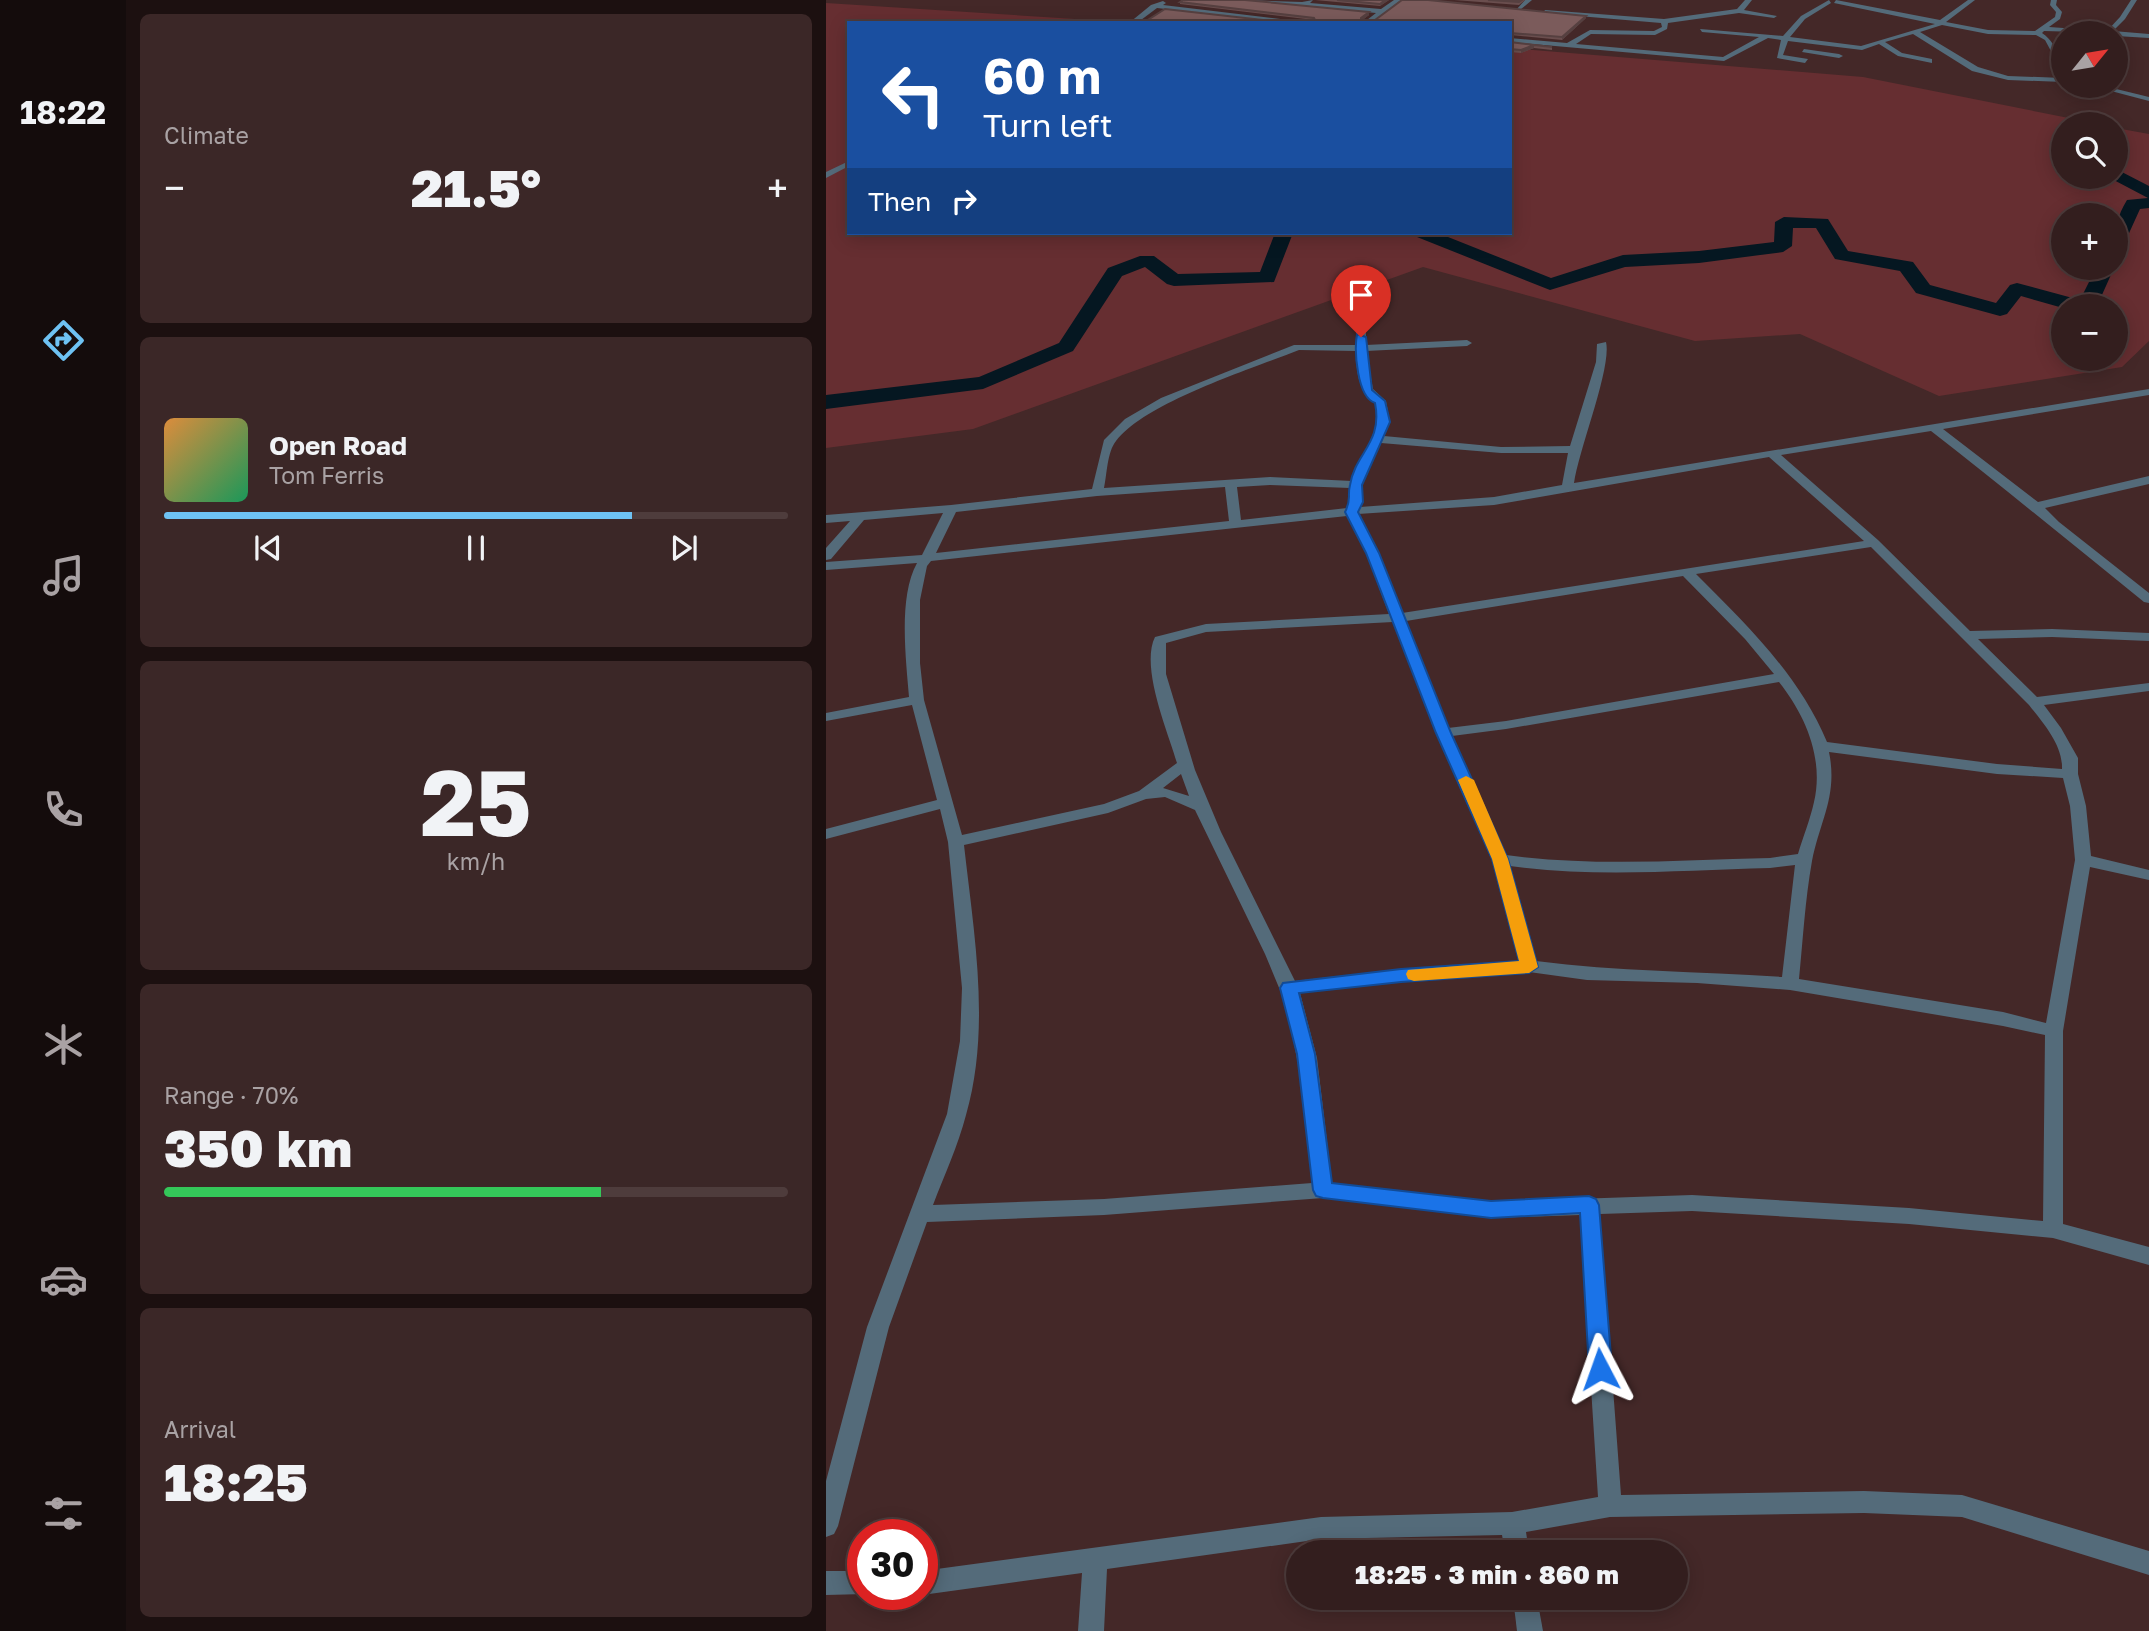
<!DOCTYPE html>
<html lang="en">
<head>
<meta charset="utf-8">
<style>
  body { margin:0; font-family:"Golos Text",sans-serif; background:#3b2727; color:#f1f3f6; height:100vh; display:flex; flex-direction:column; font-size:26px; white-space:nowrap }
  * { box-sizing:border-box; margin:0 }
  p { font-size:23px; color:#a9a2a4 }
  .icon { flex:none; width:38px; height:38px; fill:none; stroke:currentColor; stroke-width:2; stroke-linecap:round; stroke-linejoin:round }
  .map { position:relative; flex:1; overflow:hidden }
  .side { display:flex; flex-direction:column; gap:14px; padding:14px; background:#1c1010; width:700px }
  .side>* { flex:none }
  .hud { position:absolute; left:21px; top:21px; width:665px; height:214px; border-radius:0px; box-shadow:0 4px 18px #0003,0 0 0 2px #4e3c3c; background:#1a4fa0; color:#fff; overflow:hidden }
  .needle { width:46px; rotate:60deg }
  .tools { position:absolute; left:1225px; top:21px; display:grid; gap:14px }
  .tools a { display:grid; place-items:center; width:77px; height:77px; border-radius:50%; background:#331e1e; box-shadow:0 4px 18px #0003,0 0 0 2px #4e3c3c; font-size:35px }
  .speed { position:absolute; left:21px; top:1519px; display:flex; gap:14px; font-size:35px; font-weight:700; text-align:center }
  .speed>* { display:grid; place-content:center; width:91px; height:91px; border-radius:50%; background:#331e1e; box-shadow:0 4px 18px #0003,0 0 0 2px #4e3c3c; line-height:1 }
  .speed .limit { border:10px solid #d22; background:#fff; color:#111 }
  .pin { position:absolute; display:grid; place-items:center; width:60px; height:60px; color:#fff; margin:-72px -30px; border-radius:50% 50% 50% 0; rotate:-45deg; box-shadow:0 0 7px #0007 }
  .pin .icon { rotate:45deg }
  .me { position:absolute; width:77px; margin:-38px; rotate:356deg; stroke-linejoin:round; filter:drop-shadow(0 0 5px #0008) }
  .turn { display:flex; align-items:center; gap:24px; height:147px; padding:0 21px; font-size:32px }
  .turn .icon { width:91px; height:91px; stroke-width:2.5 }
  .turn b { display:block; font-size:49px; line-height:60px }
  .then { display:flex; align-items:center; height:66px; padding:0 21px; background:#0003; gap:14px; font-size:26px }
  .big { font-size:52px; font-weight:800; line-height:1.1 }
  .side .widget { flex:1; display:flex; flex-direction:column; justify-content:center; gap:10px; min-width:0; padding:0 24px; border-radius:10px; background:#3b2727 }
  .side .dial { align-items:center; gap:0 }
  .dial b { font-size:91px; line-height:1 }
  .song { display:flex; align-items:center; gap:21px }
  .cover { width:84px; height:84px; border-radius:10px; background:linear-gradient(135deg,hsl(30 70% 55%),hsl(150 70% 35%)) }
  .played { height:7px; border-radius:4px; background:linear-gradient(90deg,#6ec2f3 75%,#4e3c3c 75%) }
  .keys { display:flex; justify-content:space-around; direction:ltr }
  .heat { display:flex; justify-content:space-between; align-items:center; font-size:38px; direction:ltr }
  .charge { height:10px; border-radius:5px; background:linear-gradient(90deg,#34c759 70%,#4e3c3c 0) }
  .trip { position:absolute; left:460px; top:1540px; width:402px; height:70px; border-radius:35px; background:#331e1e; box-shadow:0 4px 18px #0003,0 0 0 2px #4e3c3c; font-weight:800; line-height:70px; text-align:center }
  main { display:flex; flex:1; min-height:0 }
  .dock { display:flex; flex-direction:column; width:126px; justify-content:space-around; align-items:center; background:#140c0c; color:#a9a2a4 }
  .dock .icon { width:49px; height:49px }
  .dock .selected { color:#6ec2f3 }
  .dock b { font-size:32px; color:#f1f3f6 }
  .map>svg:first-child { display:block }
  .green { fill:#662e31; fill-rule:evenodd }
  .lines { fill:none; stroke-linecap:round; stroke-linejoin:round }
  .river { fill:#051721; fill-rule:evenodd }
  .minor { fill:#546b7a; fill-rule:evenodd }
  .wall { fill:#6a4e4e }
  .shaded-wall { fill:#564040 }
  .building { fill:#7b5b5b; stroke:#564040; stroke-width:2 }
  .route { fill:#1a73e8; stroke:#114b97; stroke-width:2 }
  .slow { fill:#f59e0b }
</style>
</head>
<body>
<main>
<nav class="dock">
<b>18:22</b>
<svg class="icon selected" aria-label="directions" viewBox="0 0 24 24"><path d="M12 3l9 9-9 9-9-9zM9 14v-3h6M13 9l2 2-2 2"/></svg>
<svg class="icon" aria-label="music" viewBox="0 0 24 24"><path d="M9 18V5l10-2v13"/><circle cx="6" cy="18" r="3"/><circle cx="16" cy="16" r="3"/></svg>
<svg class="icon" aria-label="phone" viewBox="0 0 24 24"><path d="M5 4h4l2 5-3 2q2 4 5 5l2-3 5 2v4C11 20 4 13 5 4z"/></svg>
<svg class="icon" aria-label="climate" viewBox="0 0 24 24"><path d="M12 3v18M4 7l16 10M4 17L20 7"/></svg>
<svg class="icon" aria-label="car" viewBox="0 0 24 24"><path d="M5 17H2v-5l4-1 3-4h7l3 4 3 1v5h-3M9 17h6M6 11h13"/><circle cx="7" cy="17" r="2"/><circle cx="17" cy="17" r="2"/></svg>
<svg class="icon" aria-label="filters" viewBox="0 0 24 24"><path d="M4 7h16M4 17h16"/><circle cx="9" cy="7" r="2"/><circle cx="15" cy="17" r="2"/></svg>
</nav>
<section class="side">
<div class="widget"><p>Climate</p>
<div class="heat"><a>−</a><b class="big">21.5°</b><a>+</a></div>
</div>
<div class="widget">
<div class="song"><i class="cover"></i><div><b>Open Road</b><p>Tom Ferris</p></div></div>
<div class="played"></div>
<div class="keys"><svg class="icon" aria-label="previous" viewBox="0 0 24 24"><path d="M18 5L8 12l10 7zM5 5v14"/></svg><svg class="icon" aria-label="pause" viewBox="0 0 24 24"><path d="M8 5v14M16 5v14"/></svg><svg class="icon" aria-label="next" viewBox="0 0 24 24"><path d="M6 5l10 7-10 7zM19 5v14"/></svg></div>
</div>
<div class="widget dial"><b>25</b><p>km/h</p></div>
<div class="widget"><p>Range · 70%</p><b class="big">350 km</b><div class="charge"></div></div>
<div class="widget"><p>Arrival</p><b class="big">18:25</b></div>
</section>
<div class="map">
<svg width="1323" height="1631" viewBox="0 0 1323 1631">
  <rect width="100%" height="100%" fill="#442828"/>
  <!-- green -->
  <path class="green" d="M0 3 312 23H23V233H684V48L1037 77 1273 124H1237V177H1290V128L1323 134V341L1296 367 1113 396 974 334 869 341 597 267 147 429 0 448ZM1237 215H1290V268H1237ZM1237 306H1290V359H1237Z"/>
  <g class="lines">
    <!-- river -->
    <g class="river">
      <path d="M1290 169 1323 186V208L1314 209 1299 242 1290 248C1289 229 1291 216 1301 200L1322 198 1284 178 1290 177Z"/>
      <path d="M958 217 1002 219 1022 251 1087 262 1104 285 1170 303 1184 285 1191 283 1254 300 1270 268H1288L1271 306 1237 308 1195 296 1181 314 1174 316 1090 293 1074 271 1009 259 990 228H967L966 246 957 252 873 263 799 267 724 290 591 237 588 233H612L725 278 797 255 873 251 948 242 949 222Z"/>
      <path d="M449 233H467L448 282 348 286 341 284 319 267 296 276 247 351 157 389 0 409V395L153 377 233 343 282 268 314 256H328L352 274 434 272Z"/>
    </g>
    <!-- minor -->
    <g class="minor">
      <path d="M419 0 476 2 487 0 484 3 555 9 568 0H575L545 23H537L550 13Z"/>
      <path d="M699 0H706L694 10H690Z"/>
      <path d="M919 0H926L918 10 951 16 948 18 913 13 842 23 841 29 829 35 765 34 750 44 897 57 933 37 876 32 874 29 957 36 975 16 1003 0 1005 3 979 19 964 37 1035 46 1109 24 1008 3 1010 0 1114 20 1142 0H1149L1120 22 1162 30 1209 31 1229 17 1230 12 1224 5 1225 0H1231L1230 5 1236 12 1234 19 1223 27 1281 31 1294 17 1305 0H1311L1299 19 1287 31 1323 34V38L1290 36V33L1218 31 1216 33C1226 39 1228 49 1237 55V60L1226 53 1219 40 1210 35 1162 34 1116 25 1094 32 1152 67 1182 76 1237 78V82L1182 80 1146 71 1087 34 1059 42 1076 53 1106 59V63L1072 56 1053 44 1036 50 962 41 957 55 982 59 979 63 951 58 955 40 942 38 898 61 684 42V38L741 43 764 30 828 31 836 27 835 23 717 13 719 10 838 19 911 9Z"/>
      <path d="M337 1 340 3 337 5 488 23H464L331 8 311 23H303L325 5Z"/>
      <path d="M978 49 1013 54 1017 56 1013 58 976 52Z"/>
      <path d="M1266 86H1278L1323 97V101Z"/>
      <path d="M23 161V166L0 178V172Z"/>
      <path d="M535 323 540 326V345L641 340 646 343 641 346 540 351 547 389 560 401 564 423 558 436 675 447 744 446 770 362 771 344 780 342C786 367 753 449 748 483L1323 389V395L1117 429 1212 502 1323 476V484L1219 508 1233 522 1323 593V603L1318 602C1247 545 1177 487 1105 431L955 455 1052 540 1144 631 1226 629 1323 633V641L1226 637 1152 639 1211 697 1323 683V691L1218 705 1235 728 1252 758V774L1260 806 1265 856 1323 870V880L1264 867 1237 1031V1224L1323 1247V1265L1227 1238 1083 1224 866 1211 774 1214 795 1495 1038 1491 1136 1495 1323 1551V1575L1136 1517 1038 1513 784 1517 700 1532 703 1552H679L676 1535 495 1539 281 1569 278 1631H252L256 1573 96 1595 94 1594H96V1571L495 1517 686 1512 772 1497 754 1215 665 1218 497 1198 278 1215 101 1222 63 1327 12 1526 8 1534 0 1537V1481L41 1327 121 1114 134 1041 136 988 122 842 114 809 0 839V829L111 800 86 705 0 721V713L83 697C80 659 72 597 91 563L0 570V562L96 555 117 513 38 520 5 559 0 560V548L24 521 0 523V515L125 505 266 489 278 440 299 419 335 398 468 345H530V326ZM473 350 530 351C530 369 532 392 549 403L552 423 526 481 444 477 278 488C281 475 281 452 290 441 320 402 425 369 473 350ZM555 443 675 453H742L736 485 668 497 534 507 537 502 536 485ZM943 457 1038 541 576 613 552 553 532 514 668 505ZM444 485 524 488 525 502 521 508 415 520 411 487ZM399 487 403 521 110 553 130 512 271 496ZM521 516 540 553 563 614 380 624 329 637C314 667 342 732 351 763L313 791 278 804 136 835 98 700 94 663V600L101 566 105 561ZM1045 547 1203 705C1217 723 1237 745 1236 769L1171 764 1001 742C973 675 921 625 870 574ZM857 576 919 639 948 674 680 721 622 728 580 621ZM567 622 610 733 666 859 693 961 575 969 469 981 395 832 369 770 340 674V643L380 632ZM953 682C980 716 998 759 988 802 984 820 977 837 972 854L944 858C856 860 767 867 680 855L626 736 680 729ZM1003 752 1171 774 1237 778 1244 806 1249 860 1220 1023 1177 1012 973 979C977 940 979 900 986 861 994 820 1012 796 1003 752ZM355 774 363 796 337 788ZM339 797 369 810 439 954 461 1007 476 1085 486 1183 278 1199 107 1205C118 1176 132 1146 140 1115 165 1028 148 934 138 845L282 813 320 799ZM969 865 956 977C874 971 792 972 710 961L684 866C770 878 858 870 944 868ZM703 972 761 980 871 983 964 990 1177 1026 1219 1035 1217 1221 1083 1208 866 1195 665 1202 506 1183 491 1058 474 993 575 981Z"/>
      <path d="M0 1571H37V1594H39L0 1595Z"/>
      <path d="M687 1598H711L717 1631H691Z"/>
    </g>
  </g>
  <!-- wall -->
  <g class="wall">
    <path d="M489 0H563L554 6Z"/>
    <path d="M628 0H699L693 5Z"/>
    <path d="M354 2 543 15 535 21V23H467L489 22 488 20 354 4Z"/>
    <path d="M760 18 736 40 684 35V23Z"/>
    <path d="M684 42 726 47V50L708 48 695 53 684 52Z"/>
  </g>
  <!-- shaded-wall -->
  <g class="shaded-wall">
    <path d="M559 0H563L554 6V4Z"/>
    <path d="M543 12V15L535 21V18Z"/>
    <path d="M760 16V18L736 40V37Z"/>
    <path d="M708 45V48L695 53V50Z"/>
  </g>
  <!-- building -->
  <g class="building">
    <path d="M357 0H419L543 12 535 18V22L467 23 490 22 488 18 354 2Z"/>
    <path d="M511 0H559L554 4Z"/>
    <path d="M576 0H602L760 16 736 37 684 33V23H545Z"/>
    <path d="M662 0H696L693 2Z"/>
    <path d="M339 9 463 23H317Z"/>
    <path d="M684 42 726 47 708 45 695 50 684 49Z"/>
  </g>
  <!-- route -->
  <path class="route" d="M531 334 540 337 546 390 559 401 564 422 536 485 537 502 532 512 553 553 625 733 682 859 712 967 703 973 575 982 473 993 489 1054 506 1183 665 1201 763 1196 770 1199 773 1205 786 1369 782 1376 774 1379 766 1376 763 1369 754 1213 665 1218 497 1198 490 1196 487 1190 471 1054 454 988 457 983 575 969 693 961 666 859 610 733 540 553 519 512C526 499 521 497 524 485 529 453 557 443 549 403 531 397 528 351 531 334Z"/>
  <!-- slow -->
  <path class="slow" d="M640 776 648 780 682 859 712 967 703 973 588 981 582 979 580 974 582 970 693 961 666 859 632 780Z"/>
</svg>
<div class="tools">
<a><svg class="needle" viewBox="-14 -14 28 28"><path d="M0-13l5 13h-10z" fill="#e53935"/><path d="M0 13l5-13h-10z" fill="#a9a2a4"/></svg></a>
<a><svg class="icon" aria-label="search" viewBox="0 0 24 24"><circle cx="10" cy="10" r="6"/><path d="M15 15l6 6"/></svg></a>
<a>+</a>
<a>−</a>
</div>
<div class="speed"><div class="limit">30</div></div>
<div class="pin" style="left:535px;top:337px;background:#d93025"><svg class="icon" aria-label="arrive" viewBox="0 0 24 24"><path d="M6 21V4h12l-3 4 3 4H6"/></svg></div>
<svg class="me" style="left:774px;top:1369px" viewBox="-20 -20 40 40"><path d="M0-17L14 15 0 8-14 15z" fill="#1a73e8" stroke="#fff" stroke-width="4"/></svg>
<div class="trip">18:25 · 3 min · 860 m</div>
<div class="hud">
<div class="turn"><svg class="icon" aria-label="left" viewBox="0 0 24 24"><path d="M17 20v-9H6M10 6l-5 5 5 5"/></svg><div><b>60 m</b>Turn left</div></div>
<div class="then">Then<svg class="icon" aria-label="right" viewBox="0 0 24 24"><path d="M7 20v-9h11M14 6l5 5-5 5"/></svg></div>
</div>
</div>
</main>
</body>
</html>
